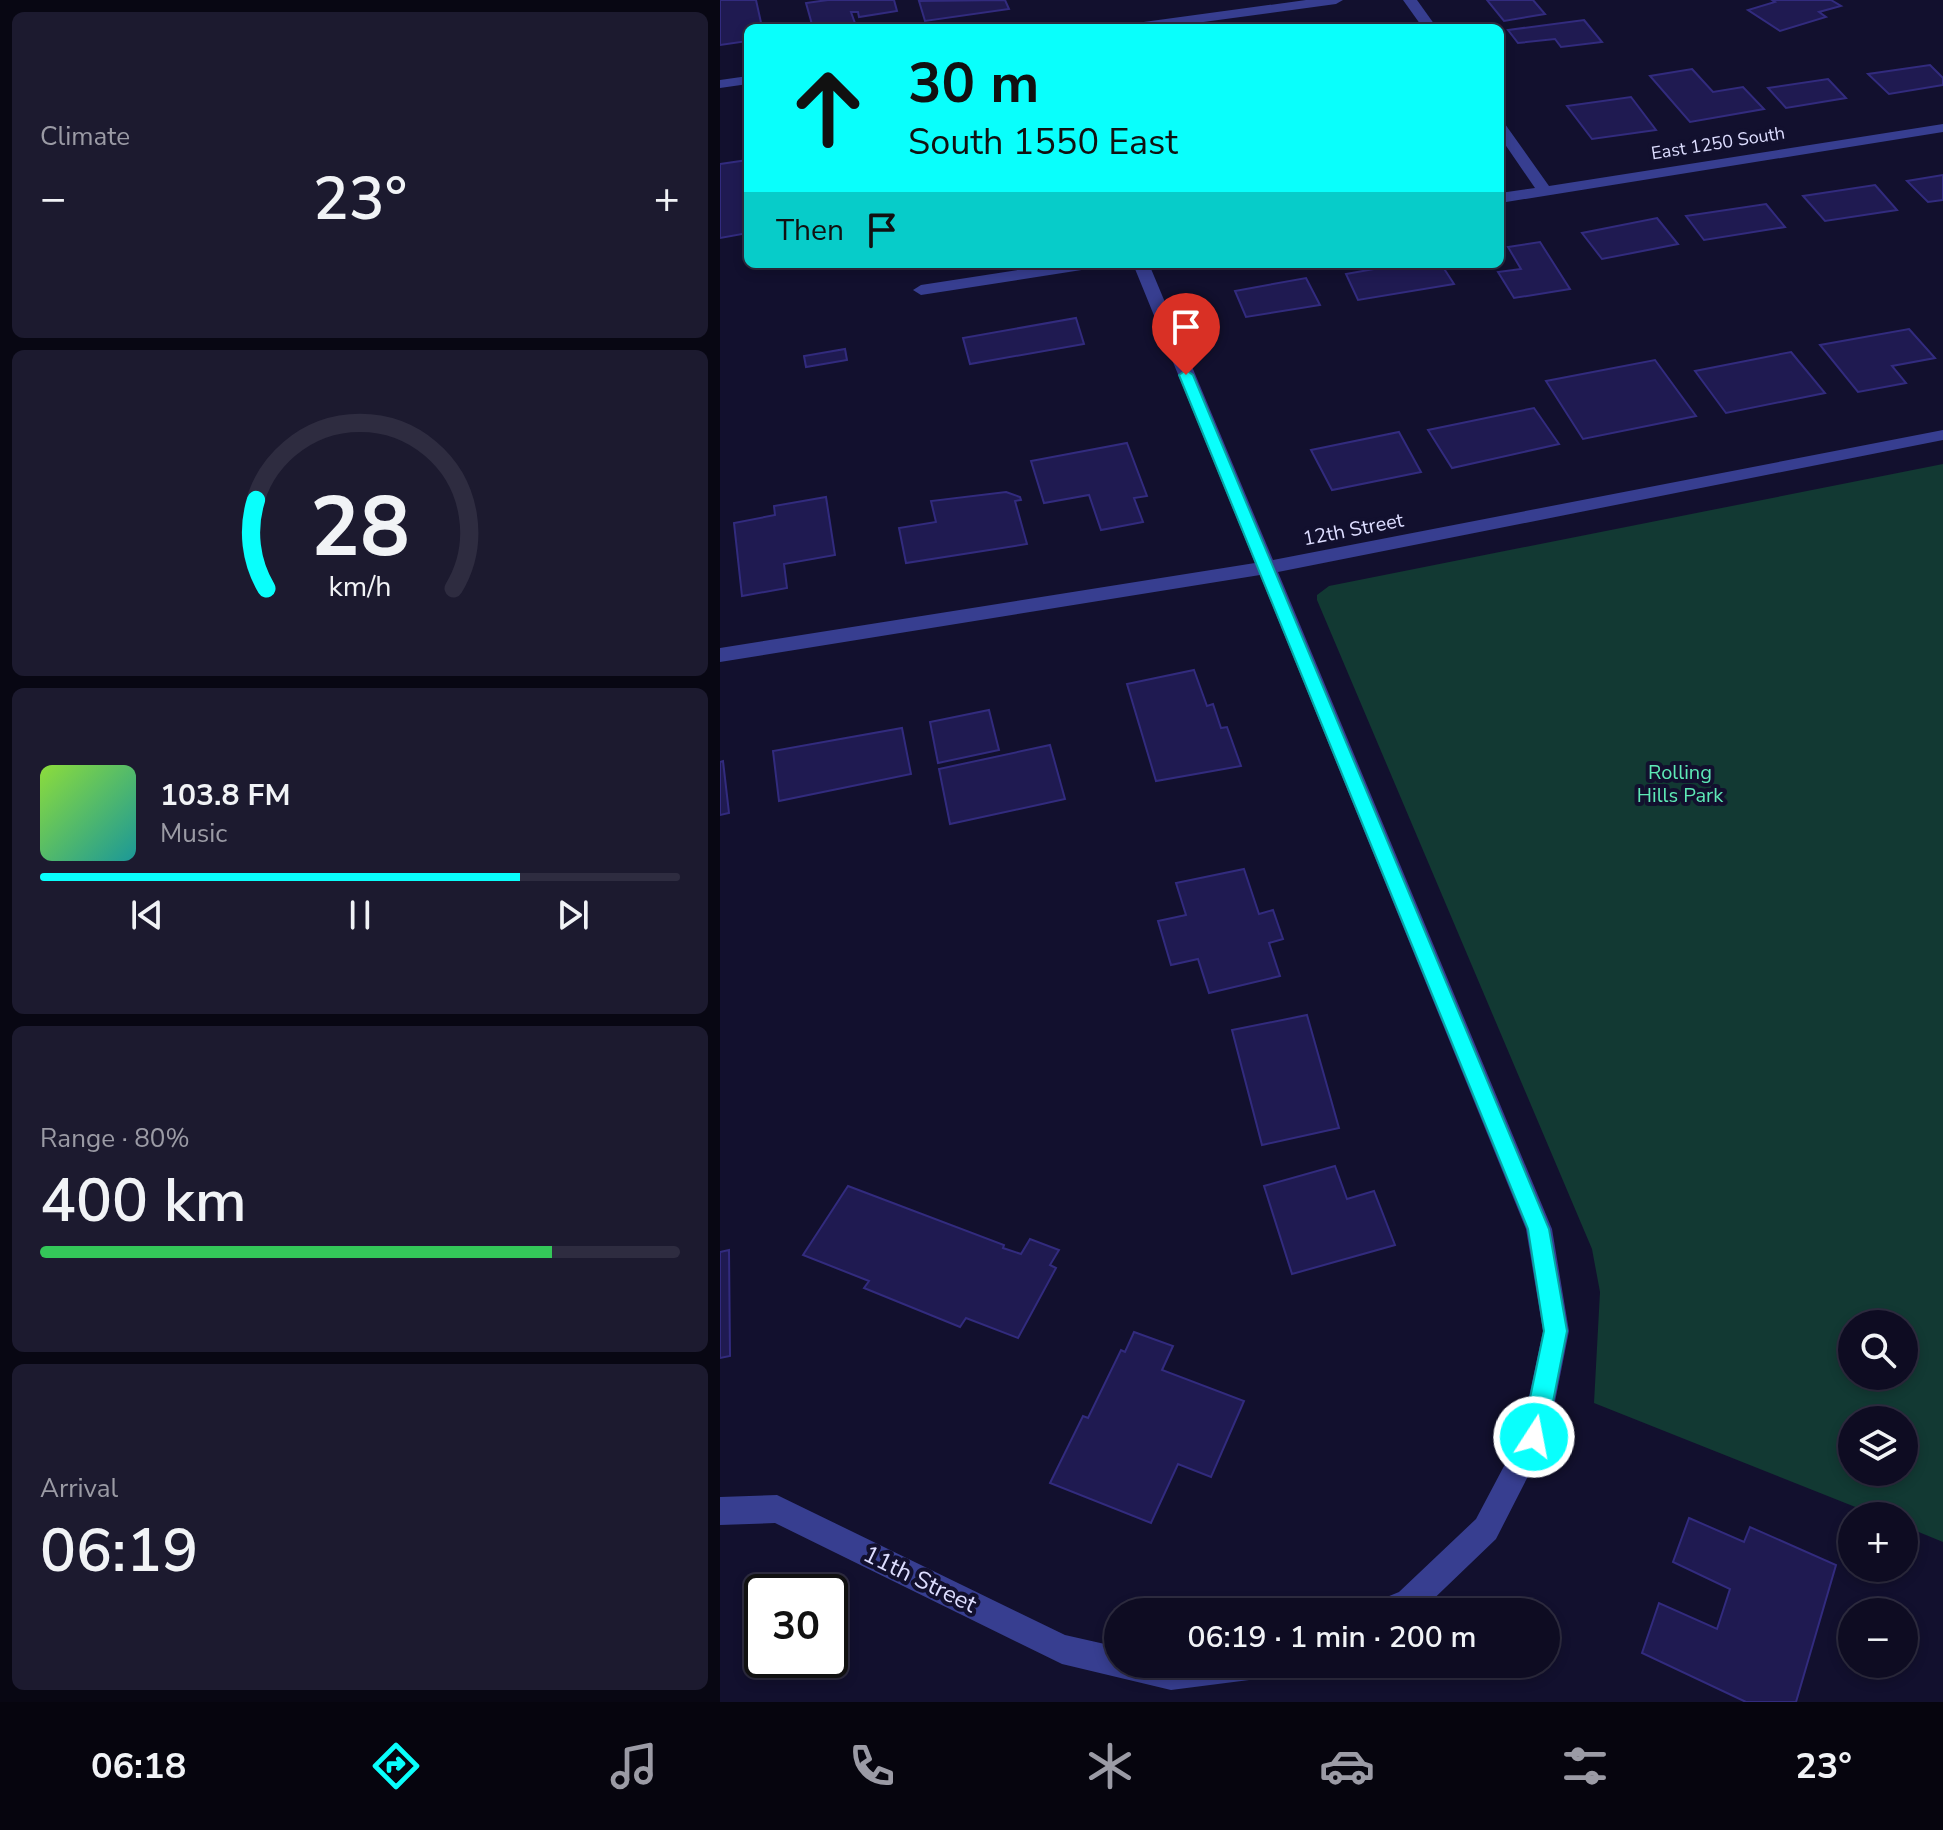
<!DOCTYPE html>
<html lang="en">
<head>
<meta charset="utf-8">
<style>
  body { margin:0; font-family:"Nunito Sans",sans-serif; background:#1c1a2f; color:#f1f3f6; height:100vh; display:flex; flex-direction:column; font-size:30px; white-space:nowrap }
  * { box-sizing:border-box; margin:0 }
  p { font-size:26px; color:#9b9ba5 }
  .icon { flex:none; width:44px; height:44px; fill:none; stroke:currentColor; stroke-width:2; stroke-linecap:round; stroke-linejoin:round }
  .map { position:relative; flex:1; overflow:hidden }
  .details { display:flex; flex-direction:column; gap:12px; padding:12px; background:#080713; width:720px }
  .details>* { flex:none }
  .top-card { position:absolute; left:24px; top:24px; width:760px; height:244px; border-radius:12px; box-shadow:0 4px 12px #0003,0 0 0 2px #2e2c40; background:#09fffc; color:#111; overflow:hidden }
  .fabs { position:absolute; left:1118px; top:1310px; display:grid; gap:16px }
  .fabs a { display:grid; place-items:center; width:80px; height:80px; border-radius:50%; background:#0e0c22; box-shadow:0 4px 12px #0003,0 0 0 2px #2e2c40; font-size:40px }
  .speed { position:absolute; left:24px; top:1574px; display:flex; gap:16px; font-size:40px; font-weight:700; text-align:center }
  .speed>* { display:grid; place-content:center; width:104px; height:104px; border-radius:50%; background:#0e0c22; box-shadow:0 4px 12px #0003,0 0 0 2px #2e2c40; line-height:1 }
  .speed .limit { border:4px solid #111; border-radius:12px; background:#fff; color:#111 }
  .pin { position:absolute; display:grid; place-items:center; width:68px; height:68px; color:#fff; margin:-82px -34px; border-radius:50% 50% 50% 0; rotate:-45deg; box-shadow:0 0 8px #0007 }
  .pin .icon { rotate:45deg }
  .me { position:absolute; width:88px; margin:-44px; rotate:11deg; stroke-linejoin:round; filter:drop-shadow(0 0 6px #0008) }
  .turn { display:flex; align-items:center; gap:28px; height:168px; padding:0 32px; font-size:36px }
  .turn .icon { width:104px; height:104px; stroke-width:2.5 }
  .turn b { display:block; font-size:56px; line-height:68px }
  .then { display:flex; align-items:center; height:76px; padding:0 32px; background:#0003; gap:16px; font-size:30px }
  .big { font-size:60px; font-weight:600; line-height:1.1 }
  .details .card { flex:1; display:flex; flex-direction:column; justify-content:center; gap:12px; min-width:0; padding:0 28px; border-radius:12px; background:#1c1a2f }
  .details .dial { align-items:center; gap:0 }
  .dial svg { height:208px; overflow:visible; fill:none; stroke:#2e2c40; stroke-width:7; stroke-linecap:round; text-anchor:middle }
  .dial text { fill:#f1f3f6; stroke:none }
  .song { display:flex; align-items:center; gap:24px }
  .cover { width:96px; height:96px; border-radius:12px; background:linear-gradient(135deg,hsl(90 70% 55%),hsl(180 70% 35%)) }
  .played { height:8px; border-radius:4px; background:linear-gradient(90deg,#09fffc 75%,#2e2c40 75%) }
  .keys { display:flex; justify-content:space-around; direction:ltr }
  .heat { display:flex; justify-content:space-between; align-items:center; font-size:44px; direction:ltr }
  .charge { height:12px; border-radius:6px; background:linear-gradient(90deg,#34c759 80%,#2e2c40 0) }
  .trip { position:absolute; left:384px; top:1598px; width:456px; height:80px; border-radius:40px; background:#0e0c22; box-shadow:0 4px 12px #0003,0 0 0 2px #2e2c40; font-weight:600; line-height:80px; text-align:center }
  .dock { display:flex; height:128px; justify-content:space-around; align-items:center; background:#06050e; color:#9b9ba5 }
  .dock .icon { width:56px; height:56px }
  .dock .active { color:#09fffc }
  .dock b { font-size:36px; color:#f1f3f6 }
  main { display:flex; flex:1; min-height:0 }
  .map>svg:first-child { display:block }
  .green { fill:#123933; fill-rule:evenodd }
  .building { fill:#1f1a51; stroke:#322b7e; stroke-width:2 }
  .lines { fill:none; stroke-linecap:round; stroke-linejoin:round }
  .minor { fill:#373e90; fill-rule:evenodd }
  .route { fill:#09fffc; stroke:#06a6a4; stroke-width:2 }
  .labels { text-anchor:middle; stroke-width:8; stroke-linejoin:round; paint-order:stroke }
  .far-street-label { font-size:18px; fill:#ddf; stroke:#12102e }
  .street-label { font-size:20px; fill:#ddf; stroke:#12102e }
  .park-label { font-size:20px; fill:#5eeab7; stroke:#12102e }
  .near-street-label { font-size:24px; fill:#ddf; stroke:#12102e }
</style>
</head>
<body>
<main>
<section class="details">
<div class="card"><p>Climate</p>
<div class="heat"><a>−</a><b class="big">23°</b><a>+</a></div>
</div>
<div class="card dial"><svg viewBox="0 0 100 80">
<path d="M14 69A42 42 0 1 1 86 69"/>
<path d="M14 69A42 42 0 0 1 10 35" stroke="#09fffc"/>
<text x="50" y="56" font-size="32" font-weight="700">28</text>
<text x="50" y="72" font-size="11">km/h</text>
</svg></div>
<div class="card">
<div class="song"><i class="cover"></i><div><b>103.8 FM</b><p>Music</p></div></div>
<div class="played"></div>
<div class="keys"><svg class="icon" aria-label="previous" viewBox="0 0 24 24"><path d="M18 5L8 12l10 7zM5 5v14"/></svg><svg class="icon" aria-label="pause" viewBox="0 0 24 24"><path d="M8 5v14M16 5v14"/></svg><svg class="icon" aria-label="next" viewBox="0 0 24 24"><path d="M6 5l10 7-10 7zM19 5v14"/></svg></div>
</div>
<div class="card"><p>Range · 80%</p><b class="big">400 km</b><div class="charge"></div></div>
<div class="card"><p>Arrival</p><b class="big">06:19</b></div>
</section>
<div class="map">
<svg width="1223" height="1702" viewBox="0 0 1223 1702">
  <rect width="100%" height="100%" fill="#12102e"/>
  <!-- green -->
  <path class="green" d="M1223 464V1542L1184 1526V1516H1158L874 1403 880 1292 872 1249 597 600V595L609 586ZM1132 1324H1184V1376H1132ZM1132 1420H1184V1472H1132Z"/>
  <!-- building -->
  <g class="building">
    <path d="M0 0H36L42 27 28 28V41L0 45Z"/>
    <path d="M108 0H174L177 11 139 17 138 12H131L136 26 93 28 86 3Z"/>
    <path d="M285 0 289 9 205 21 199 1Z"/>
    <path d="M767 0H813L825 14 784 21Z"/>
    <path d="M1052 0H1111L1121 6 1099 12 1106 17 1060 31 1028 10 1055 2Z"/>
    <path d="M864 20 882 42 841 47 835 39 798 43 788 30Z"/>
    <path d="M1210 65 1223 78V85L1169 94 1148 74Z"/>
    <path d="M972 69 993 92 1023 87 1044 109 970 122 930 76Z"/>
    <path d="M1108 79 1126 98 1066 108 1048 88Z"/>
    <path d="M911 97 936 130 872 139 847 106Z"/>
    <path d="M28 160V233L0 238V164Z"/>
    <path d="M1223 175V200L1208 202 1187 181Z"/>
    <path d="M1155 185 1177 210 1105 221 1083 196Z"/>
    <path d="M1046 204 1065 227 984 240 966 216Z"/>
    <path d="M937 218 958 244 882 259 862 233Z"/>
    <path d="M820 242 850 289 794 298 778 272 801 269 788 247Z"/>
    <path d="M682 264H721L734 284 638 300 626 274Z"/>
    <path d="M586 278 600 305 526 317 515 291Z"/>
    <path d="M356 318 364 344 250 364 243 338Z"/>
    <path d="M1189 329 1215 358 1172 366 1186 383 1138 392 1100 345Z"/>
    <path d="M125 349 127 360 86 367 84 356Z"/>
    <path d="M1071 352 1105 393 1006 413 975 371Z"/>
    <path d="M935 360 976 416 863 439 826 381Z"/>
    <path d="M814 408 839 444 732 468 708 430Z"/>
    <path d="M679 432 701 472 612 490 591 450Z"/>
    <path d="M407 443 427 496 414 498 423 522 381 530 369 495 324 503 311 461Z"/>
    <path d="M286 492 300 497 301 500 295 501 307 544 186 563 179 528 216 522 211 501Z"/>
    <path d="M106 497 115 555 64 564 67 588 22 596 14 523 55 515 54 506Z"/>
    <path d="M474 670 487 706 493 704 501 728 507 727 521 766 436 781 407 684Z"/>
    <path d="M269 710 279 750 218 763 210 722Z"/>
    <path d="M182 728 191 774 59 801 53 751Z"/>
    <path d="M330 745 345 799 230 824 219 769Z"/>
    <path d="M3 761 9 813 0 815V762Z"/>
    <path d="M524 869 539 914 553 910 563 939 549 943 560 976 489 993 478 959 451 965 438 921 466 915 456 883Z"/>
    <path d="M587 1015 619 1128 542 1145 512 1030Z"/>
    <path d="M615 1166 627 1199 654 1191 675 1245 572 1274 544 1186Z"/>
    <path d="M128 1186 284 1245 283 1248 301 1254 310 1239 339 1250 330 1265 336 1268 298 1338 246 1318 240 1327 144 1288 149 1281 83 1255Z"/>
    <path d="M9 1250 10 1356 0 1358V1252Z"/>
    <path d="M414 1332 453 1346 442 1370 524 1401 491 1477 458 1464 431 1523 330 1483 363 1416 368 1418 401 1350 405 1352Z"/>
    <path d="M969 1518 1024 1542 1030 1527 1116 1565 1076 1702H1026L922 1653 939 1603 997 1629 1010 1589 953 1562Z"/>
  </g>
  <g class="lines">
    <!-- minor -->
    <g class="minor">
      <path d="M586 0H623L616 4 439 28H402L409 24Z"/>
      <path d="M683 0H697L717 28H703Z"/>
      <path d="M28 76V84L0 88V80Z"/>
      <path d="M780 123 785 124 829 186 1223 124V132L780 203V193L815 188 780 137Z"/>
      <path d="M337 264H376L368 269 201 295 193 290 201 285Z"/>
      <path d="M413 264H429L553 560 1223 430V440L558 572 832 1229 849 1331 828 1437 776 1539 700 1612H653L657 1601 679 1592 756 1519 801 1434 823 1331 806 1229 540 575 0 662V648L535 563Z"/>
      <path d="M57 1495 345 1635 398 1647V1664H552L548 1675 537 1679 451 1690 342 1664 55 1523 0 1525V1497Z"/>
    </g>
  </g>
  <!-- route -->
  <path class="route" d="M466 370 473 375 829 1229 847 1331 826 1437 822 1445 814 1449 806 1445 802 1437 824 1331 808 1229 459 375Z"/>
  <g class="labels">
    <!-- far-street labels -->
    <g class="far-street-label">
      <text transform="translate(998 143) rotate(-9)" y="6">East 1250 South</text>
    </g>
    <!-- street labels -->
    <g class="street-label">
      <text transform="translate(633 529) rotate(-11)" y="7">12th Street</text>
    </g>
    <!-- park labels -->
    <g class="park-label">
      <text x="960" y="779">Rolling<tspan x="960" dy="23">Hills Park</tspan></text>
    </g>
    <!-- near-street labels -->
    <g class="near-street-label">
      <text transform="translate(200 1579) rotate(26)" y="8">11th Street</text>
    </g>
  </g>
</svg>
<div class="fabs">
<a><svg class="icon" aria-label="search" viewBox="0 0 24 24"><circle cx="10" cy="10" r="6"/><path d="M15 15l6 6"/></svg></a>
<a><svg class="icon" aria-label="layers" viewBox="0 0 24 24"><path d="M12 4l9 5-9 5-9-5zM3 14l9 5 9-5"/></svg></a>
<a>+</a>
<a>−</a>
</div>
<div class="speed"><div class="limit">30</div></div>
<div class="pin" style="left:466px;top:375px;background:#d93025"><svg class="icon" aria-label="arrive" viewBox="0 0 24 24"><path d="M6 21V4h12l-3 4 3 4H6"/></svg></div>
<svg class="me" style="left:814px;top:1437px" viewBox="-20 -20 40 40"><circle r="17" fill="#09fffc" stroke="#fff" stroke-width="3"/><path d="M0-11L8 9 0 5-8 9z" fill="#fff"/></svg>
<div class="trip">06:19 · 1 min · 200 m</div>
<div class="top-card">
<div class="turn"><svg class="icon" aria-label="ahead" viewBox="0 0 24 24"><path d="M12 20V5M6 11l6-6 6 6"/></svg><div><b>30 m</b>South 1550 East</div></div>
<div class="then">Then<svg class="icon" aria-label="arrive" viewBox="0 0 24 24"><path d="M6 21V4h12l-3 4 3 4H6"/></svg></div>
</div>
</div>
</main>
<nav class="dock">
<b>06:18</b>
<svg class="icon active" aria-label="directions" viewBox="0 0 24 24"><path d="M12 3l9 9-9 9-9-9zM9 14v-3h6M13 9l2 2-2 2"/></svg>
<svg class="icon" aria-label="music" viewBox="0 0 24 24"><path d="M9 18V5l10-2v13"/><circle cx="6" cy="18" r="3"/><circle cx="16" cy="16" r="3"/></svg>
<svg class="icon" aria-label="phone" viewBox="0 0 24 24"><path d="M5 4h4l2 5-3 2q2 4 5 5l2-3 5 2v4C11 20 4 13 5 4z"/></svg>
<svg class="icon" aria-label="climate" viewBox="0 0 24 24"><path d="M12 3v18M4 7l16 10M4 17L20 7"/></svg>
<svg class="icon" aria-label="car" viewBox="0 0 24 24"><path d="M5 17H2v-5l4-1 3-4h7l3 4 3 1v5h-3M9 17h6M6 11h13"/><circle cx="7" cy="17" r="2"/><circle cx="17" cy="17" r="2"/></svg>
<svg class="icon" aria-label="filters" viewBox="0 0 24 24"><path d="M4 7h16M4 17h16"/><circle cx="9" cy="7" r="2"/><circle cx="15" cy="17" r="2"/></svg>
<b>23°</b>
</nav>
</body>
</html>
